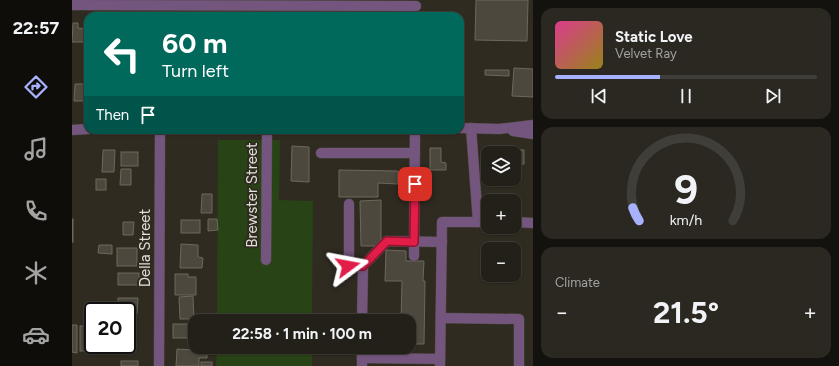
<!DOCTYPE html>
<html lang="en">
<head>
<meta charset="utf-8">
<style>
  body { margin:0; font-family:Figtree,sans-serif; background:#2b2822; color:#f1f3f6; height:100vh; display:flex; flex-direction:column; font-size:15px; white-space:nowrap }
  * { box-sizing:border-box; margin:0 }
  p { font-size:13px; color:#a3a3a2 }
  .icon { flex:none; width:22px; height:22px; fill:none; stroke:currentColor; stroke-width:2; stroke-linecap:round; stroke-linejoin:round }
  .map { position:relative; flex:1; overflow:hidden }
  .sheet { display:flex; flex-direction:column; gap:8px; padding:8px; background:#13120e; width:306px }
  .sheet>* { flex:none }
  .top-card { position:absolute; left:12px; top:12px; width:380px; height:122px; border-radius:12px; box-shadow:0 1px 3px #0004,0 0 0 1px #403e38; background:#00695c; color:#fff; overflow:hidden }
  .tools { position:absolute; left:409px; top:146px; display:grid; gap:8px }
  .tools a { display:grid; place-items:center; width:40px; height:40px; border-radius:8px; background:#232019; box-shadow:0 1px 3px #0004,0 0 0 1px #403e38; font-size:20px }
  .speed { position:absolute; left:12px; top:302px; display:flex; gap:8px; font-size:20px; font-weight:700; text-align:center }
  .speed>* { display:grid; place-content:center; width:52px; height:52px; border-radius:50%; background:#232019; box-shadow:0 1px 3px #0004,0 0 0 1px #403e38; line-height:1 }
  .speed .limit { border:2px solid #111; border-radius:6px; background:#fff; color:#111 }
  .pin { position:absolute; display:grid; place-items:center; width:34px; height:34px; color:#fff; margin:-17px; border-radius:8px; box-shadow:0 2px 6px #0006 }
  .me { position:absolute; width:44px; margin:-22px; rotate:77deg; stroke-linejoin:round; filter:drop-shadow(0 0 3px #0008) }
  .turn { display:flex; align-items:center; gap:14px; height:84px; padding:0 12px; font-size:18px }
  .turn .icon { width:52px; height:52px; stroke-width:2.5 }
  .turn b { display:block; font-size:28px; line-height:34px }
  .then { display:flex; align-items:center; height:38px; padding:0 12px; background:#0003; gap:8px; font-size:15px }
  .big { font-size:30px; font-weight:700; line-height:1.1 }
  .sheet .tile { flex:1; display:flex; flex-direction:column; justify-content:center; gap:6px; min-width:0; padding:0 14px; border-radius:12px; background:#2b2822 }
  .sheet .dial { align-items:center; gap:0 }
  .dial svg { height:104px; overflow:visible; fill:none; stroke:#403e38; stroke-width:7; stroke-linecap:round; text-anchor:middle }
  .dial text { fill:#f1f3f6; stroke:none }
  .song { display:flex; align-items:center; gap:12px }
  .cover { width:48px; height:48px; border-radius:6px; background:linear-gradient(135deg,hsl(330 70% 55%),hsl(50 70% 35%)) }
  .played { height:4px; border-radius:2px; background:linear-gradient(90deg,#a7b1fc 40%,#403e38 40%) }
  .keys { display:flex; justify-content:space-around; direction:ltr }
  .heat { display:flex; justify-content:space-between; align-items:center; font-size:22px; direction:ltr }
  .trip { position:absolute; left:116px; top:314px; width:228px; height:40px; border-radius:12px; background:#232019; box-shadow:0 1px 3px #0004,0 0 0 1px #403e38; font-weight:700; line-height:40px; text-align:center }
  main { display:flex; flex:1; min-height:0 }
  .tab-bar { display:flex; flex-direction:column; width:72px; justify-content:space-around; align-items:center; background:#0e0d0a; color:#a3a3a2 }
  .tab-bar .icon { width:28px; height:28px }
  .tab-bar .selected { color:#a7b1fc }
  .tab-bar b { font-size:18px; color:#f1f3f6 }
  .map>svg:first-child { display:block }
  .green { fill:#284315 }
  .building { fill:#4c483d; stroke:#6c685c }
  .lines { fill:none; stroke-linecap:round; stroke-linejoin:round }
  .minor-casing { stroke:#4b483e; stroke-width:11 }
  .minor { stroke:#73557d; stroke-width:10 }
  .route-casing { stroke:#92132f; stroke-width:10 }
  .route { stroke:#e11d48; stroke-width:7 }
  .labels { text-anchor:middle; stroke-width:4; stroke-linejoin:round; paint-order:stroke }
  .street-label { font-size:15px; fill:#e0ded7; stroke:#2f2b21 }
</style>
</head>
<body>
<main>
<nav class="tab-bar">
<b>22:57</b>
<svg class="icon selected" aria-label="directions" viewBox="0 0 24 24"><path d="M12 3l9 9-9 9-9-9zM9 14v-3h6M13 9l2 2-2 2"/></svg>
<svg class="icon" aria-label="music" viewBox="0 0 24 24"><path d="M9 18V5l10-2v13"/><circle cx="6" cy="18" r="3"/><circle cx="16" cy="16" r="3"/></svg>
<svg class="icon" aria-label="phone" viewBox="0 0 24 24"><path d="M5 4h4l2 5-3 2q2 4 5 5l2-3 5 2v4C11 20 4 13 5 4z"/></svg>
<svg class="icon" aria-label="climate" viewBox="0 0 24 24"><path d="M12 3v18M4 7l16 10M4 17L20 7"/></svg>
<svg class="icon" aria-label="car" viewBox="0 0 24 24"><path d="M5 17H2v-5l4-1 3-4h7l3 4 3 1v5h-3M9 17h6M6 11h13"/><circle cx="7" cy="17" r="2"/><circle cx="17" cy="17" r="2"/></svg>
</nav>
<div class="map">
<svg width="461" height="366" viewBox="0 0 461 366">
  <rect width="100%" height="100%" fill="#2f2b21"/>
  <!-- green -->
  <g class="green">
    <path d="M146 140H208L207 200 241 201 240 321H145Z"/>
    <path d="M145 347H240V366H144Z"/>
  </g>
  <!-- building -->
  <g class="building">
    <path d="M404 0H456L455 41 403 40Z"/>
    <path d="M1 23H6V28L16 29V42H0Z"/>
    <path d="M442 68 461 69V97L440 96Z"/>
    <path d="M413 70H437V76L413 75Z"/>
    <path d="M3 84H13V88H16V101H2Z"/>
    <path d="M220 146 237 147V182L219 181Z"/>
    <path d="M358 148H369V162L374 163V170H358Z"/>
    <path d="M424 149H434V153H423Z"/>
    <path d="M441 149 452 150V164H442Z"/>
    <path d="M31 150H43L42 172H30Z"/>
    <rect x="49" y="152" width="17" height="14"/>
    <path d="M49 169H59V185H48Z"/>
    <path d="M267 170 326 171V184L306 183V197H267Z"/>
    <rect x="24" y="179" width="10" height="11"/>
    <rect x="426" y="179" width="11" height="2"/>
    <path d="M130 194H140V213H129Z"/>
    <path d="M309 200V241L308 246H289L288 201Z"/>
    <rect x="0" y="219" width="1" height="23"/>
    <path d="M136 219H145L146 230 136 231Z"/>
    <rect x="109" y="220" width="19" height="13"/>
    <path d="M51 222H62L61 235H51Z"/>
    <path d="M109 244 126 245V257L131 258 130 268H108Z"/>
    <path d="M27 245H40V254L26 253Z"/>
    <rect x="45" y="248" width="20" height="18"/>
    <path d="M314 250 334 251V261H352L351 281H353L352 344H337V321H329L330 281H313Z"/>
    <rect x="46" y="273" width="21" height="12"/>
    <path d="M103 274H116V277H124V295H103Z"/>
    <path d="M121 296 122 319H108L107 297Z"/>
    <path d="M46 298H66L65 314H55V311H46Z"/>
    <rect x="101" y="324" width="22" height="14"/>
    <path d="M0 325H5V353L0 352Z"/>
    <rect x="8" y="326" width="13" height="25"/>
    <rect x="55" y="332" width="9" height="9"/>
    <path d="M105 349 135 351V358H127V366H104Z"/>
    <rect x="49" y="361" width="17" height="5"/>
    <rect x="129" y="362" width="11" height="4"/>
  </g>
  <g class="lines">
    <!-- minor casing -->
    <g class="minor-casing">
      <g id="minor">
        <path d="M0 5 344 6"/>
        <path d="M388 128 427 129 461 125"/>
        <path d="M399 128 406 222"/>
        <path d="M0 130 16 129"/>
        <path d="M441 131 461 134"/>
        <path d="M249 153H343"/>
        <path d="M277 204V266H291"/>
        <path d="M442 222 461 223"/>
        <path d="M342 256 343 130"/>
        <path d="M194 260 195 130"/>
        <path d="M369 318 447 319V366"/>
        <path d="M290 321 291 266 315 241 370 242"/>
        <path d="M290 358 368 359"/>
        <path d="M87 366 88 130"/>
        <path d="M290 366V347"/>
        <path d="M368 366 370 222H416"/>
      </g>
    </g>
    <!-- minor -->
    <use href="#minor" class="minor"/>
  </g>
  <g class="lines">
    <!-- route casing -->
    <g class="route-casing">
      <path id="route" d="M276 266H291L315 241 342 242 343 184"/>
    </g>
    <!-- route -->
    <use href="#route" class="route"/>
  </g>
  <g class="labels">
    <!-- street labels -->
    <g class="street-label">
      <text transform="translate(180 195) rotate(-90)" y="5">Brewster Street</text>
      <text transform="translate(73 248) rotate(-90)" y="5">Della Street</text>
    </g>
  </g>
</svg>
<div class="tools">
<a><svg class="icon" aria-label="layers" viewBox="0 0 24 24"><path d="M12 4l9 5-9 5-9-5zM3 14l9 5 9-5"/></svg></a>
<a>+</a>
<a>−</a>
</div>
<div class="speed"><div class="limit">20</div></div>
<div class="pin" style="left:343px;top:184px;background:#d93025"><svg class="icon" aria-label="arrive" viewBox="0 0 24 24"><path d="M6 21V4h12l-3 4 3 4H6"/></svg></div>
<svg class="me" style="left:276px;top:266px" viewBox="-20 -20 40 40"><path d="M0-17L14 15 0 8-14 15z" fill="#e11d48" stroke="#fff" stroke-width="4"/></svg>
<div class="trip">22:58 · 1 min · 100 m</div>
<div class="top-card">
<div class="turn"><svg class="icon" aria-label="left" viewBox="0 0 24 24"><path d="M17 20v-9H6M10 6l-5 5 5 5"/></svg><div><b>60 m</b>Turn left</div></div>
<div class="then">Then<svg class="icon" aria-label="arrive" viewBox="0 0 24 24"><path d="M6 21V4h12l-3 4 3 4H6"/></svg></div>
</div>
</div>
<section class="sheet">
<div class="tile">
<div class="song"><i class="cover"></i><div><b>Static Love</b><p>Velvet Ray</p></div></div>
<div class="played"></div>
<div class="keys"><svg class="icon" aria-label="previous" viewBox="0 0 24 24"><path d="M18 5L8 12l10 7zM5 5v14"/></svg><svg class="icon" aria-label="pause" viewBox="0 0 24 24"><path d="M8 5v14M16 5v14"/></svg><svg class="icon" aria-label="next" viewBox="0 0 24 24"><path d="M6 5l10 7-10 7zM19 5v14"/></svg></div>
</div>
<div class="tile dial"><svg viewBox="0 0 100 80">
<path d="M14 69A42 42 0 1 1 86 69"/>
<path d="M14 69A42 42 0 0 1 9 59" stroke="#a7b1fc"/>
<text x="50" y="56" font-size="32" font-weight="700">9</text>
<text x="50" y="72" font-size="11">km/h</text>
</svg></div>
<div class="tile"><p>Climate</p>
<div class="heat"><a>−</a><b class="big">21.5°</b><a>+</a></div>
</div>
</section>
</main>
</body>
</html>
